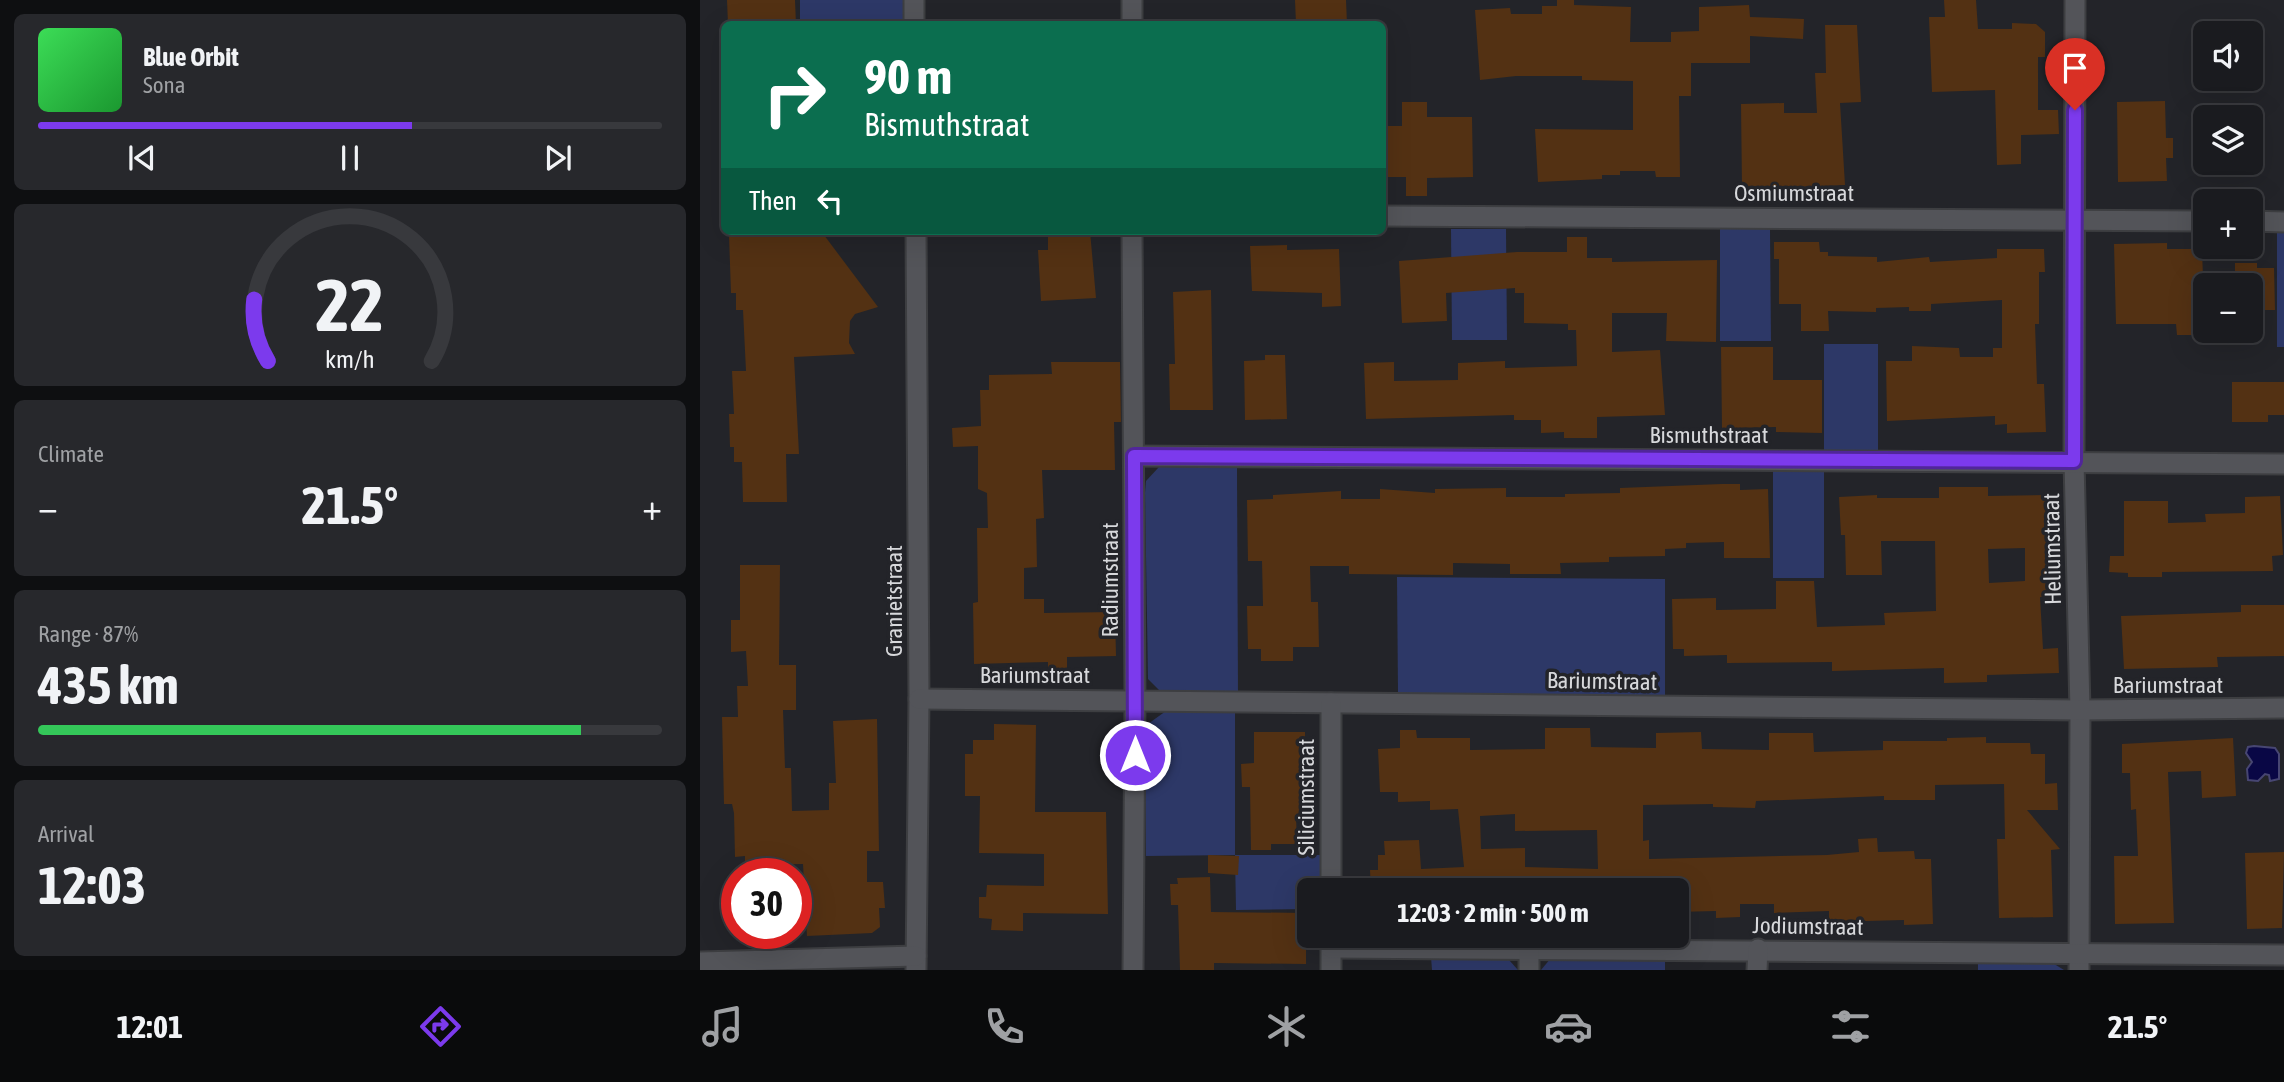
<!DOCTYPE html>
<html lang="en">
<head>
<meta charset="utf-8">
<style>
  body { margin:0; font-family:"Asap Condensed",sans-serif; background:#27282c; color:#f1f3f6; height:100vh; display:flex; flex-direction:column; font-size:26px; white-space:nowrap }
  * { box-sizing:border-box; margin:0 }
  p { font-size:23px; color:#9fa1a4 }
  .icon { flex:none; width:38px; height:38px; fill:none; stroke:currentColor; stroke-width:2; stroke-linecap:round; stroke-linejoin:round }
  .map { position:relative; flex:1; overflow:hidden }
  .side { display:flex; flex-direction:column; gap:14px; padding:14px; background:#0e0f11; width:700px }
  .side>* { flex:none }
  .guide { position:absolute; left:21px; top:21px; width:665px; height:214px; border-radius:10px; box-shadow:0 7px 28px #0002,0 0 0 2px #38393d; background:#0b6e4f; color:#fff; overflow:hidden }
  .controls { position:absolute; left:1493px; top:21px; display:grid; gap:14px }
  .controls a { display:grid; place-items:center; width:70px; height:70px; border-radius:10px; background:#1a1b1f; box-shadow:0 7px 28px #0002,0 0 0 2px #38393d; font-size:35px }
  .speed { position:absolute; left:21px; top:858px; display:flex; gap:14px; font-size:35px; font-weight:700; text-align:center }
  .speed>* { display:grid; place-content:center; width:91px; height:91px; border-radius:50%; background:#1a1b1f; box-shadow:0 7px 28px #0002,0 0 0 2px #38393d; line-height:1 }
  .speed .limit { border:10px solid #d22; background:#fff; color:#111 }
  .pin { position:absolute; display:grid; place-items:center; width:60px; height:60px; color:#fff; margin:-72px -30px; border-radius:50% 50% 50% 0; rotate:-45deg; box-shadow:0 0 7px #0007 }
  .pin .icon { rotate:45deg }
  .me { position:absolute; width:77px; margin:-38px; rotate:0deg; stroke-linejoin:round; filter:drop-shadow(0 0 5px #0008) }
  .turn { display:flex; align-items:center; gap:24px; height:147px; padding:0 28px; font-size:32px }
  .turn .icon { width:91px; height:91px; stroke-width:2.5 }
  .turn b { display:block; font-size:49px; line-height:60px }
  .then { display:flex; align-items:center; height:66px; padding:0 28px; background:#0003; gap:14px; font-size:26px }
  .big { font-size:52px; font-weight:700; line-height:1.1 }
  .side .tile { flex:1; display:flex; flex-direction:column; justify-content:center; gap:10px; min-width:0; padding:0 24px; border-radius:10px; background:#27282c }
  .side .dial { align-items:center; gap:0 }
  .dial svg { height:182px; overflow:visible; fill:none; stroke:#38393d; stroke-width:7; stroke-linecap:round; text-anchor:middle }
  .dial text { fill:#f1f3f6; stroke:none }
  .song { display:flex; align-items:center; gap:21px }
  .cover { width:84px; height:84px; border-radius:10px; background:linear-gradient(135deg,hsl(130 70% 55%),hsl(130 70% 35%)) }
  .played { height:7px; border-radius:4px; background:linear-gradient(90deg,#7c3aed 60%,#38393d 60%) }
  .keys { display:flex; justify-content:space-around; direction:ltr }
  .heat { display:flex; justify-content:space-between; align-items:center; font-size:38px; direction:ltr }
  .charge { height:10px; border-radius:5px; background:linear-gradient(90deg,#34c759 87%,#38393d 0) }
  .trip { position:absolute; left:597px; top:878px; width:392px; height:70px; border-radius:10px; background:#1a1b1f; box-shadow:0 7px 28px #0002,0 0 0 2px #38393d; font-weight:700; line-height:70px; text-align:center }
  .tabs { display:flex; height:112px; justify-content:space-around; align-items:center; background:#0a0b0c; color:#9fa1a4 }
  .tabs .icon { width:49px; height:49px }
  .tabs .selected { color:#7c3aed }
  .tabs b { font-size:32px; color:#f1f3f6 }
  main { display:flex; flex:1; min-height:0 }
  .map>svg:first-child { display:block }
  .green { fill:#2d3867 }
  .water { fill:#090745; stroke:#474672; stroke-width:2 }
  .building { fill:#533113; fill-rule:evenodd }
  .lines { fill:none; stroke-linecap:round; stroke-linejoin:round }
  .minor-casing { stroke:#3d3e41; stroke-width:23 }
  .minor { stroke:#535459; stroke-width:19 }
  .route-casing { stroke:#51269a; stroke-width:18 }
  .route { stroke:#7c3aed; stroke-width:12 }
  .labels { text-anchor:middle; stroke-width:7; stroke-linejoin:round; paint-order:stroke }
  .street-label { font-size:23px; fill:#d7d8db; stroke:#232429 }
</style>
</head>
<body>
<main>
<section class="side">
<div class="tile">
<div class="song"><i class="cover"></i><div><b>Blue Orbit</b><p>Sona</p></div></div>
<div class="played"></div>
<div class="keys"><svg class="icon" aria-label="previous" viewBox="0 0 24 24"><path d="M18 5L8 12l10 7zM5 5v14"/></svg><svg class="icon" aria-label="pause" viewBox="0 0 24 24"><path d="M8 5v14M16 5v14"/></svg><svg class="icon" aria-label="next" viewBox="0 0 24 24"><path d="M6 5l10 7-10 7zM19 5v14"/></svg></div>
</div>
<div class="tile dial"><svg viewBox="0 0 100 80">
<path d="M14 69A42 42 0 1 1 86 69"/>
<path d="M14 69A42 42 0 0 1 8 42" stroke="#7c3aed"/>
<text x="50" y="56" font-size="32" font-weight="700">22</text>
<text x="50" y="72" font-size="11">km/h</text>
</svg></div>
<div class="tile"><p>Climate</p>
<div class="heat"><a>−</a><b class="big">21.5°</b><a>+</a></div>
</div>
<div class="tile"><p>Range · 87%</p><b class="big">435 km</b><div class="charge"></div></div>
<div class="tile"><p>Arrival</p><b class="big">12:03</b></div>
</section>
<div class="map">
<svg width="1584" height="970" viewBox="0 0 1584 970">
  <rect width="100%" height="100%" fill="#232429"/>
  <!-- green -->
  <g class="green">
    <rect x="100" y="0" width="104" height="24"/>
    <path d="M751 229H806L807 340H752Z"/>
    <path d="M1020 229H1070L1071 341H1020Z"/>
    <rect x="1577" y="230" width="7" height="117"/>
    <rect x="1124" y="344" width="54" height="107"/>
    <path d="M459 467 537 468 538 693 461 692 448 679 445 493 446 481Z"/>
    <rect x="1073" y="470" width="51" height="108"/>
    <path d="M697 577 965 579V696L698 693Z"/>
    <path d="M466 711H535V855H621V891H609V909L536 910 535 855 446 856 445 726Z"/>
    <path d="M965 955V970H841L851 958Z"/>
    <path d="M797 956 809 960 818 970H732L731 957Z"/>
    <path d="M1278 961 1351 962 1364 970H1278Z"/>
  </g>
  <!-- water -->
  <path class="water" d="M1554 746 1575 748 1579 754V779L1570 781 1569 775 1565 774 1558 781 1548 780 1547 769 1552 762 1546 753 1548 747Z"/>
  <!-- building -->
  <g class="building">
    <path d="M27 0H95L96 24H28Z"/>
    <path d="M595 0H646L647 24H596Z"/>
    <path d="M857 0H874V5L931 7 930 42H971V32L999 31V7L1027 6 1049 5 1050 17 1104 19 1103 39 1050 36V63H991V96H979L980 177H956L955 171H920V175H902V179L838 182 835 129 933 130V81L882 80V76H816L780 80 775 10 810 8 811 14H842V6H857Z"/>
    <path d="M1244 0H1276L1278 29H1312V23L1336 24 1345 32V57H1338V110H1358L1359 134 1321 135V164L1297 165 1295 90 1232 92 1229 17H1245Z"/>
    <path d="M1125 25H1157L1161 102 1140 103 1145 185 1042 189 1041 104 1084 103V113H1117L1115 73H1126Z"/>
    <path d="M1465 101 1466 138H1473V158H1466L1467 181 1418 182 1417 102Z"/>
    <path d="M702 102H727V117H772L773 177 727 178V196H706V177H682V126H702Z"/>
    <path d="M38 231H121L178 307 155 314 150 321 149 343 155 354 94 357 99 454H86L87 502H43L42 462H34V447H30L29 414H34L32 371H46L43 310H36V293H31L29 235H38Z"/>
    <path d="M348 231H390L396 298 341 301 338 250H348Z"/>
    <path d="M867 237H887V258H912V262L1017 260 1016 342 966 341 967 313H912V352L960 350 965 415 897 417V438H864V432L841 433V420H814V415L666 419 664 363 694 362V381L758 380V363L805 361V368L877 366 876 330H868V324L824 323V293H815V288L746 293 747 321 702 323 699 261 817 252H867Z"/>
    <path d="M1074 242H1119L1120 252H1128V256L1177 257V262L1229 257 1230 262 1297 258V249H1344L1345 272H1339V324H1335L1337 384H1344L1346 432 1307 433V424L1295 425V416L1187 421 1186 361H1212V346L1259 348 1260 357H1293V348H1302V300L1231 304V311H1209V307L1176 308V312L1128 311 1129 331H1101V304H1079V259H1074Z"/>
    <path d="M1467 243V249H1502L1505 335H1477L1476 324H1416L1414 244Z"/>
    <path d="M587 245V250L639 249 641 306 622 307V293L552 291 550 246Z"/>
    <path d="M1535 263H1557V268H1574L1575 310H1550V285H1535Z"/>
    <path d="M511 290 513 410H470L469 364H475L473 292Z"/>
    <path d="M1021 347H1073V380H1122V433L1076 432V427L1022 428Z"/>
    <path d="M565 355H585L587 419 545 420 544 361 565 360Z"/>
    <path d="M351 362H420L421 422H414L415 470H342L344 518 336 519 337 567 324 568V599H344V613L415 612 416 656 367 657V675H348V662L274 664 273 603 278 602 277 528H288L287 493 278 489V446L253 447 252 428 281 426 280 390H289V375L352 374Z"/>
    <path d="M1532 382H1584V415H1568V422H1532Z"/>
    <path d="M1022 484H1040V490L1068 489 1070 558H1024V542L986 543V548L965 549V556L909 557V562L860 563 861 574H810V564L753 563V575L649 574V566H610L611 602H618L619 647H593V661H561V649H548L547 606H563L562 561H548L547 500 573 499V495L641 491V499H680V489L735 493V489L806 488V497H865V494L920 493V488Z"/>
    <path d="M1239 487H1288V496L1350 495 1349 581 1352 597H1340L1343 649 1358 648 1359 673 1287 675V682L1244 683V668L1132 671V662L1027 663V655L984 656V649H973L972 599 1016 598V610L1076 609V581H1114L1117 627 1185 625 1184 613 1236 611 1235 541H1181L1182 575H1146L1145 535H1141L1139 497 1177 495V498H1239ZM1325 548V581L1289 583 1288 549Z"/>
    <path d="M1580 496 1583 555 1572 556 1573 571 1462 572V577H1428V573L1409 572 1410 556H1424V501H1468V523L1506 522 1505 514 1545 513V497Z"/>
    <path d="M40 565H80L79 665H96V710H83L85 768H91L92 811 129 810V783H136L133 721 177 719 179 851H167V882H183L185 908H179L180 927 172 933 107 936 103 864 45 865V856L35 857 34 813 32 804H24L22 717H38L37 686H48L46 651 31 652V620H40Z"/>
    <path d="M1541 605H1584V656L1517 657 1518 667 1424 669 1421 616 1541 612Z"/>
    <path d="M294 724 336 725 335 812H406L408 914 323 913V931L291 930 292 919 279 918V897H286L287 885 344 886V854L279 853 280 796H265V754H273V740H294Z"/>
    <path d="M845 728H890L891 747 956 748V733L1001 732 1002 749 1069 750V733H1113L1114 752 1183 750V741H1247V738L1286 737V743H1330L1331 754H1345V784L1357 783 1358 810H1327L1360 849 1351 850 1353 917 1299 918 1297 839H1305L1304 784 1235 785V800H1184V796L1056 801 1055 808 1013 807V804L943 805V841L949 840V859L1127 855 1159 852 1158 839 1177 838 1178 852 1214 851 1215 859H1231L1233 924 1204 925V920L1129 922V911L1074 913V904H1040V917L1016 918V911L976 912V891H671L670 870H678V855H685L684 841 719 840 721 869 764 867 758 809 730 810V801L698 802V792H680L678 749 700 748V730H716L717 738H770V750L845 749ZM815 814V831L897 830 898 869 825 867V848L781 849 780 816Z"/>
    <path d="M554 732H605L606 816H596L597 844H571V850H551L550 787H542L541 764 554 763Z"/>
    <path d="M1533 738 1536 796 1502 798 1501 771 1468 772 1474 923 1415 924 1414 856H1438L1436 809 1431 810 1430 773H1422V744Z"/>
    <path d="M1584 852 1582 928 1547 929 1545 853Z"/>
    <path d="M508 855 539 856 538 875 508 873Z"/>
    <path d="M510 877 511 912 606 913V964L514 963V970H480L478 905H471L470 884H478L477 878Z"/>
  </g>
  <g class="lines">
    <!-- minor casing -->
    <g class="minor-casing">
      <g id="minor">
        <path d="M214 0V24"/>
        <path d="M1375 0 1374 461 1380 710 1379 970"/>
        <path d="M432 24V0"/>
        <path d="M682 216 1505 221"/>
        <path d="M1550 221 1584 222"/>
        <path d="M216 231 219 699 216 970"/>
        <path d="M432 231 435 701 433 970"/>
        <path d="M434 456 1584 464"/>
        <path d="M219 699 1380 710 1584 708"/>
        <path d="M631 891V703"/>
        <path d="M631 937V970"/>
        <path d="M631 948 1584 955"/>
        <path d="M0 962 216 956"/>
        <path d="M829 970V947"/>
        <path d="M1057 970 1058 949"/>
      </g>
    </g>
    <!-- minor -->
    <use href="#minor" class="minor"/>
  </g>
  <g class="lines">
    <!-- route casing -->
    <g class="route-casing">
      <path id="route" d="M435 755 434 456 1374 461 1375 110"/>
    </g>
    <!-- route -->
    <use href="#route" class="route"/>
  </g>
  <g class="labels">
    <!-- street labels -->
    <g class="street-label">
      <text x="1094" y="201">Osmiumstraat</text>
      <text x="1009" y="443">Bismuthstraat</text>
      <text transform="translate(1352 549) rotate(-91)" y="8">Heliumstraat</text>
      <text transform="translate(410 580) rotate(-90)" y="8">Radiumstraat</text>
      <text transform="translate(194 601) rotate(-90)" y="8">Granietstraat</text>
      <text x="335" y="683">Bariumstraat</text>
      <text transform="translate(902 681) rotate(1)" y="8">Bariumstraat</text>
      <text x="1468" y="693">Bariumstraat</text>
      <text transform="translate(606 797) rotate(-90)" y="8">Siliciumstraat</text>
      <text transform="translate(1108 926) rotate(1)" y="8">Jodiumstraat</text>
    </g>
  </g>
</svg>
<div class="controls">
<a><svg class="icon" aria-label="sound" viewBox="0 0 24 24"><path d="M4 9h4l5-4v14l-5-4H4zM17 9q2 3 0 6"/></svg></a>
<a><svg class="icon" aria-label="layers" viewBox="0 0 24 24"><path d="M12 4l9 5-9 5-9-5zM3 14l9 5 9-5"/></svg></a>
<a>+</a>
<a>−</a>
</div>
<div class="speed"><div class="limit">30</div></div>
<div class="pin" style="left:1375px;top:110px;background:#d93025"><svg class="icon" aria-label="arrive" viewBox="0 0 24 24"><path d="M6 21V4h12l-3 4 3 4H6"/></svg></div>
<svg class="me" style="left:435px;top:755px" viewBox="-20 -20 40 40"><circle r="17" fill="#7c3aed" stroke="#fff" stroke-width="3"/><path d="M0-11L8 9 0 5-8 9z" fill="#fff"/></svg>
<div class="trip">12:03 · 2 min · 500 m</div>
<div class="guide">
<div class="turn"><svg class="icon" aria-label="right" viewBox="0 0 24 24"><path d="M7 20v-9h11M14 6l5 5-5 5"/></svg><div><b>90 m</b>Bismuthstraat</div></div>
<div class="then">Then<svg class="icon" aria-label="left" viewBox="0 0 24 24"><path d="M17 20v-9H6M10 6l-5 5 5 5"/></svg></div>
</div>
</div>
</main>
<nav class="tabs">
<b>12:01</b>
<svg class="icon selected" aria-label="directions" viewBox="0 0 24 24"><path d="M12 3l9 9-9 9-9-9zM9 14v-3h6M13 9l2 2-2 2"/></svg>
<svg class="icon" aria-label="music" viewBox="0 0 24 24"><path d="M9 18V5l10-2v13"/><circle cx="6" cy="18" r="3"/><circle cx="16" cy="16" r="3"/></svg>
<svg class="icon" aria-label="phone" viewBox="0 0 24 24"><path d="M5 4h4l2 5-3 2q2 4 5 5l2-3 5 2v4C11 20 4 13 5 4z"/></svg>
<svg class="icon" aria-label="climate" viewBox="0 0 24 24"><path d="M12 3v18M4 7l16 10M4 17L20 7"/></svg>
<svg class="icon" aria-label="car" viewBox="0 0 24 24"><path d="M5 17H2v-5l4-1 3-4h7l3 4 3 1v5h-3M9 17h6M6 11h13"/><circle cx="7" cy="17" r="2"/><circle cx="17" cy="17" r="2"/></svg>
<svg class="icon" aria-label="filters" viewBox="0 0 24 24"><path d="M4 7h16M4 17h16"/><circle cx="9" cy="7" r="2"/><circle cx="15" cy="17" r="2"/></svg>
<b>21.5°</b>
</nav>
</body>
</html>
